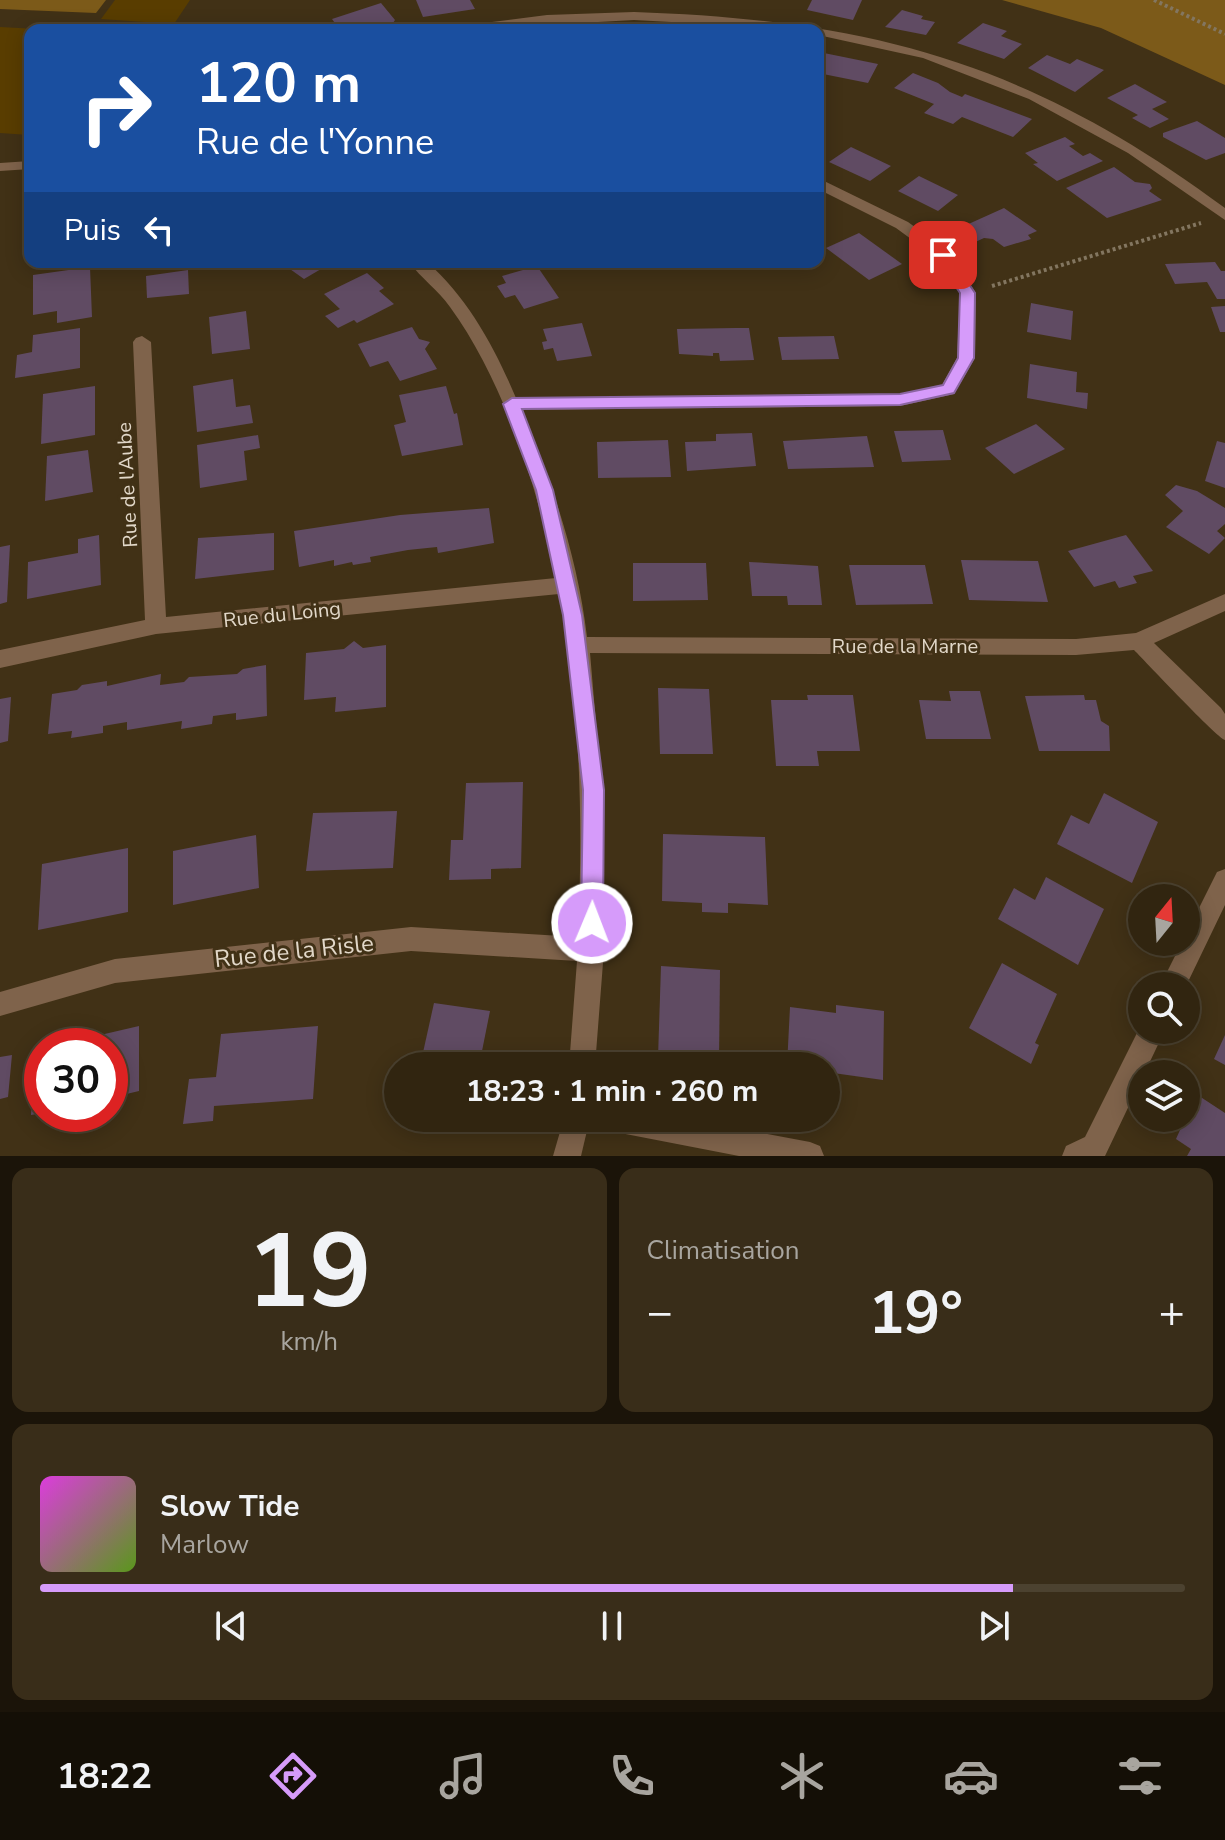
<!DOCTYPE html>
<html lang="fr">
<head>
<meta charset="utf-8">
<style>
  body { margin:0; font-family:"Nunito Sans",sans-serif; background:#392d19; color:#f1f3f6; height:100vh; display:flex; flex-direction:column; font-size:30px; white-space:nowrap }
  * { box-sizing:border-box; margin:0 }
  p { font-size:26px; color:#a8a59f }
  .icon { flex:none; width:44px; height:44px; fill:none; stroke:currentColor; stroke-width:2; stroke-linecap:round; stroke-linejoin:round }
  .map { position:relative; height:1156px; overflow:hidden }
  .details { display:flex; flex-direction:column; gap:12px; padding:12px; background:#1b1409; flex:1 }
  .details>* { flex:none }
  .hud { position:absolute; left:24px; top:24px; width:800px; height:244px; border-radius:16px; box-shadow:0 4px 20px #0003,0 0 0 2px #4c4230; background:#1a4fa0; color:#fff; overflow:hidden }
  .needle { width:52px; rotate:18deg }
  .controls { position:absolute; left:1128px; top:884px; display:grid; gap:16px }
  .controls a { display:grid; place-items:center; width:72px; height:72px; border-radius:50%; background:#312510; box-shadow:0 4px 20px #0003,0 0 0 2px #4c4230; font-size:40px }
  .speed { position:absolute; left:24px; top:1028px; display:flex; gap:16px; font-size:40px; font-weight:700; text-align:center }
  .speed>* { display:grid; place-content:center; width:104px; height:104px; border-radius:50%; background:#312510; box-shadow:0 4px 20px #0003,0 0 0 2px #4c4230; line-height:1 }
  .speed .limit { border:12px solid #d22; background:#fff; color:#111 }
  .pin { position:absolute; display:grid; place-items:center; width:68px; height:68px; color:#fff; margin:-34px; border-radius:16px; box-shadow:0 4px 12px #0006 }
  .me { position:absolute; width:88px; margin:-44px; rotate:1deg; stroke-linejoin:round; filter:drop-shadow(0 0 6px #0008) }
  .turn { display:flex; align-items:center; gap:28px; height:168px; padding:0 40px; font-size:36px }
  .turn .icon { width:104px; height:104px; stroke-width:2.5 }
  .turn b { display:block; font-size:56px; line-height:68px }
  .then { display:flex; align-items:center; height:76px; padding:0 40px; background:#0003; gap:16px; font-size:30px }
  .big { font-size:60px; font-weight:700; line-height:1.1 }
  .details .widget { flex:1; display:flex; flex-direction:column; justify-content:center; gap:12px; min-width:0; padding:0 28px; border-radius:16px; background:#392d19 }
  .details .dial { align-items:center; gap:0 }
  .dial b { font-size:104px; line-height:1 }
  .song { display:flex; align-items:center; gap:24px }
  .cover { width:96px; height:96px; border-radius:12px; background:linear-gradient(135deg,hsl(300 70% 55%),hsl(90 70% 35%)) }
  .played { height:8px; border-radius:4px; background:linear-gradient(90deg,#d69bfa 85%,#4c4230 85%) }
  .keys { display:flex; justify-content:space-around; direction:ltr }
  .heat { display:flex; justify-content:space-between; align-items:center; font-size:44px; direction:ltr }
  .details .tiles { flex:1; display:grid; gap:12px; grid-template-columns:1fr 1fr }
  .widget:last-child { grid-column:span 2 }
  .trip { position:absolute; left:384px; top:1052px; width:456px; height:80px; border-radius:40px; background:#312510; box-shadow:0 4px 20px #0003,0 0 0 2px #4c4230; font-weight:700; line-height:80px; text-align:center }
  .menu { display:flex; height:128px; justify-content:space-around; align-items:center; background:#140f06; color:#a8a59f }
  .menu .icon { width:56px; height:56px }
  .menu .active { color:#d69bfa }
  .menu b { font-size:36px; color:#f1f3f6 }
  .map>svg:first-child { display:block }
  .green { fill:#593d00 }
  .forest { fill:#7c5a19 }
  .building { fill:#604b63 }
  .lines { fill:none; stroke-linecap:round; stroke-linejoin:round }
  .path { stroke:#837660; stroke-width:4; stroke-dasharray:3 3; stroke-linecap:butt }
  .minor { fill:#7f634b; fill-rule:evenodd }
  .route { fill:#d69bfa; stroke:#8b65a2; stroke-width:2 }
  .labels { text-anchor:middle; stroke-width:6; stroke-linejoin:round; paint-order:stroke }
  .street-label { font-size:20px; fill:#e2d8c9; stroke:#413116 }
  .near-street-label { font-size:24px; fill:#e2d8c9; stroke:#413116 }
</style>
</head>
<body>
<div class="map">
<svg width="1225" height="1156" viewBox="0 0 1225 1156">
  <rect width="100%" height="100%" fill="#413116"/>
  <!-- green -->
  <g class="green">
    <path d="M115 0H190L174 24 101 19Z"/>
    <path d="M0 27 57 30H30L29 135 0 133Z"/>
  </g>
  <!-- forest -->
  <g class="forest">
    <path d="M0 0H106L96 13 0 9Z"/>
    <path d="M1002 0H1225V85L1101 28Z"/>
  </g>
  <!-- building -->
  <g class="building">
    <path d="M416 0H470L475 9 423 17Z"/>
    <path d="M812 0H862L853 20 807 10Z"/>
    <path d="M381 3 395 20 393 23 364 30H340L332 19Z"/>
    <path d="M902 10 923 16 921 19 935 22 926 35 885 27Z"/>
    <path d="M983 23 1007 31 1001 36 1022 44 1004 59 957 43Z"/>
    <path d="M819 52 878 64 868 83 823 74 820 78Z"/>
    <path d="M1047 55 1070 64 1077 59 1104 70 1075 92 1028 68Z"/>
    <path d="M913 73 938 83 950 92 962 97 965 94 1032 119 1013 137 962 117 953 124 924 113 934 104 894 88Z"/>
    <path d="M1135 84 1167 102 1152 109 1169 119 1150 128 1132 118 1138 115 1107 98Z"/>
    <path d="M1197 121 1225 138V153L1206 160 1163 137V133Z"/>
    <path d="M1065 137 1075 144 1069 146 1083 156 1090 153 1103 161 1057 181 1033 164 1038 163 1025 153Z"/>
    <path d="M851 147 891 166 870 181 829 162Z"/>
    <path d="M1114 167 1135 182 1150 184 1152 188 1149 191 1162 200 1107 218 1066 188Z"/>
    <path d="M919 176 958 195 938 211 898 191Z"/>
    <path d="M1004 208 1037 231 1028 235 1031 239 1004 247 993 239 984 238 971 244 953 231Z"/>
    <path d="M859 233 902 264 869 280 826 248Z"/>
    <path d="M280 262H333L304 279Z"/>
    <path d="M1215 262 1221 271H1225V299H1217L1207 282 1175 284 1165 264Z"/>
    <path d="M537 266 559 298 524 309 515 295 505 298 497 286 506 283 502 276Z"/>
    <path d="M90 267 92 317 57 323V311L33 315V275Z"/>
    <path d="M188 270 189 294 147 298 146 276Z"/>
    <path d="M367 273 384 288 379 291 394 304 357 323 354 320 338 328 325 316 340 309 324 294Z"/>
    <path d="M1031 303 1073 311 1071 340 1027 332Z"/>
    <path d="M1225 306V332H1220L1211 307Z"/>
    <path d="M246 311 250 349 212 354 209 317Z"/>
    <path d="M582 323 592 356 557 361 553 348 544 350 542 342 547 341 543 329Z"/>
    <path d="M412 327 419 339 430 342 425 349 437 369 400 381 388 361 370 367 358 344Z"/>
    <path d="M80 328V368L15 378 17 355 32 352 33 335Z"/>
    <path d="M735 328H749L754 360 720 361 719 353H713V356L679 354 677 329Z"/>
    <path d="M834 336 839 359 782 360 778 337Z"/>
    <path d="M1030 364 1077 372 1076 392 1088 393 1087 409 1027 398Z"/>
    <path d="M233 379 236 407 250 405 253 423 197 432 193 386Z"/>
    <path d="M95 386V435L41 444 43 394Z"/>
    <path d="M446 386 454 414 457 413 463 445 402 456 394 425 406 422 399 395Z"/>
    <path d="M1036 424 1065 449 1014 474 985 448Z"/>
    <path d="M943 430 951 460 902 462 894 431Z"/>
    <path d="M752 433 756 466 687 471 685 442 716 441V434Z"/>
    <path d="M258 435 260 448 244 451 247 480 200 488 197 445Z"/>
    <path d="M867 436 874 467 788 469 783 441Z"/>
    <path d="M668 440 671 477 598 478 597 442Z"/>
    <path d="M1217 441 1225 443V488L1205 481Z"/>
    <path d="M88 450 93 492 45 501 47 456Z"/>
    <path d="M1176 485 1197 491 1225 508V524L1217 531 1225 538 1209 554 1166 527 1183 511 1165 495Z"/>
    <path d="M489 508 494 543 438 553 437 547 408 550 370 557 371 562 353 565 352 562 334 566V560L299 567 294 531 400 515Z"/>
    <path d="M274 533V570L195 579 198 538Z"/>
    <path d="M99 535 101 585 27 599 28 562 78 553V539Z"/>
    <path d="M1126 535 1153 571 1133 576 1137 583 1119 588 1115 581 1094 587 1068 551Z"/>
    <path d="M10 545 7 602 0 604V547Z"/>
    <path d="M961 560 1038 561 1048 602 969 600Z"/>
    <path d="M749 562 818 566 822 605H788L787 596H752Z"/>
    <path d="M633 563H706L708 600 633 601Z"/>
    <path d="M849 565H925L933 604 856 605Z"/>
    <path d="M354 641 363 648 386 645V707L335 712 336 697 304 700 306 653 344 649Z"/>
    <path d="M266 665 267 716 236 720V713L213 716 212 724 181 729 182 721 127 730V722L103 726V733L71 738 72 731 48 734 52 694 77 690 82 685 107 681V686L161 674 160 685 184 682 189 677 237 674 243 669Z"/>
    <path d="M658 688 709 689 713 754H660Z"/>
    <path d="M949 691H980L991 739H926L919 700 951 701Z"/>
    <path d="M807 695H853L860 751H817L819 766H776L771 700H808Z"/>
    <path d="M1084 695 1085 700H1096L1101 721 1109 726 1110 751H1039L1025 696Z"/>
    <path d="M11 697 8 741 0 743V699Z"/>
    <path d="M523 782 521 868 491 869V879L449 880 451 840H463L466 783Z"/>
    <path d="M1104 793 1158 822 1132 883 1057 844 1071 815 1089 824Z"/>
    <path d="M397 811 393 868 306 871 313 813Z"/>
    <path d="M663 834 765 837 768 905 728 903V913L702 912V903L662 901Z"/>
    <path d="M256 835 259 888 173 905V851Z"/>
    <path d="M128 848V912L38 930 42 864Z"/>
    <path d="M1046 877 1104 909 1078 965 998 919 1014 888 1035 900Z"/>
    <path d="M1002 963 1057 994 1035 1043 1039 1045 1031 1064 969 1028Z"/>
    <path d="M661 966 720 970 719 1062 658 1058Z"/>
    <path d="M434 1003 490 1011 479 1066H420Z"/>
    <path d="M836 1005 884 1011 883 1080 826 1072V1066H787L790 1007 836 1013Z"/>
    <path d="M139 1026V1091L110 1098V1046H53Z"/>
    <path d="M318 1026 313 1099 214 1106 213 1121 183 1124 189 1079 216 1077 221 1034Z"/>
    <path d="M1225 1035V1065L1214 1059Z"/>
    <path d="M42 1047V1113L31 1115 35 1049Z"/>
    <path d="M12 1055 8 1097 0 1099V1057Z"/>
    <path d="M1196 1094 1225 1113V1156H1187L1191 1149 1176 1139Z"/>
  </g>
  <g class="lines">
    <!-- path -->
    <g class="path">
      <path d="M1154 0 1225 34"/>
      <path d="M992 286 1201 223"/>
    </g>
    <!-- minor -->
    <g class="minor">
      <path d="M634 12C873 20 1031 64 1225 208V220L1128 153 1029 99 923 58 818 35V30L634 20 453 30 460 26 547 15Z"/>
      <path d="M30 161V169L0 171V163Z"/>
      <path d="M818 178 908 222 949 252 976 293 975 358 954 394 900 406 522 410C552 482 578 559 587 637L1076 639 1136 633 1225 594V611L1154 643 1221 708 1225 714V740C1216 737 1147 663 1134 650L1076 655 590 653 603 804 604 950 595 1066H569L577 961 411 951 115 983 0 1016V992L115 959 411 927 578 937C583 823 581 706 559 594L156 634 0 668V650L145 620 133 342 136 338 142 336 151 342 166 617 556 578C538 489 504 381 450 307 438 290 421 278 409 262H427C468 298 495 348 516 398L900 394 942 385 957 358 960 293 937 258 896 228 818 189Z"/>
      <path d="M1225 869V905L1186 986H1160L1182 942H1186V934L1217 872Z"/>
      <path d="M1142 1023V1030H1165L1105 1156H1062L1066 1146 1085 1137Z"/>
      <path d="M564 1118H590L581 1156H553Z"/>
      <path d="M597 1118H681L810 1142 820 1146 824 1156H739L610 1131 601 1127Z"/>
    </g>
  </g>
  <!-- route -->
  <path class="route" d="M937 252H948L975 293 974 358 954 393 900 405 522 409 553 490 582 615 604 790 603 923 600 931 592 934 584 931 581 923 583 790 563 615 536 490 503 404 512 398 900 394 943 385 958 358 960 293 935 255Z"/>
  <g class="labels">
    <!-- street labels -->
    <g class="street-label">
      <text transform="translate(127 485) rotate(-93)" y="7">Rue de l'Aube</text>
      <text transform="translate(282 614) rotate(-6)" y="7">Rue du Loing</text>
      <text x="905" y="653">Rue de la Marne</text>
    </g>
    <!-- near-street labels -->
    <g class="near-street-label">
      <text transform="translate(294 951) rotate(-6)" y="8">Rue de la Risle</text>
    </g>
  </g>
</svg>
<div class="controls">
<a><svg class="needle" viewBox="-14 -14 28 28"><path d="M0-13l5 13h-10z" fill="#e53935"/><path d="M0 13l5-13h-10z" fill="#a8a59f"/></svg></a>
<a><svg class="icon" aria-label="search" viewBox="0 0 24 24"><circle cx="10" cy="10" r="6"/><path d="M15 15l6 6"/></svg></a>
<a><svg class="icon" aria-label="layers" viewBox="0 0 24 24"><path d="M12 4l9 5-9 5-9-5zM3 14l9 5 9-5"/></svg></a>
</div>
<div class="speed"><div class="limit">30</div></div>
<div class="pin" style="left:943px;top:255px;background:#d93025"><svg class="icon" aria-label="arrive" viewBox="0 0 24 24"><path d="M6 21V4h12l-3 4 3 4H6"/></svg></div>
<svg class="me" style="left:592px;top:923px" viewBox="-20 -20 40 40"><circle r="17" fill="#d69bfa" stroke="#fff" stroke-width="3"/><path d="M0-11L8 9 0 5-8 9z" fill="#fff"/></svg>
<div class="trip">18:23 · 1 min · 260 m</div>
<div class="hud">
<div class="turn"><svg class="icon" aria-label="right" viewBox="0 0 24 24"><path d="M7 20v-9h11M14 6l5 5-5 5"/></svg><div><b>120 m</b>Rue de l'Yonne</div></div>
<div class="then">Puis<svg class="icon" aria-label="left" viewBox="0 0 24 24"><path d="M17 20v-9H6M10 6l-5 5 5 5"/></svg></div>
</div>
</div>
<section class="details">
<div class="tiles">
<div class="widget dial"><b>19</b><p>km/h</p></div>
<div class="widget"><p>Climatisation</p>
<div class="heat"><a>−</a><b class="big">19°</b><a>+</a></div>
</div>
<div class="widget">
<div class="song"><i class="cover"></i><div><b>Slow Tide</b><p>Marlow</p></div></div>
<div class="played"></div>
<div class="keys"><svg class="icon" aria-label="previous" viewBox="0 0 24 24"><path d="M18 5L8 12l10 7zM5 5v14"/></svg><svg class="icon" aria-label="pause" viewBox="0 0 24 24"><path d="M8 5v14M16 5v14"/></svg><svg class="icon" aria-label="next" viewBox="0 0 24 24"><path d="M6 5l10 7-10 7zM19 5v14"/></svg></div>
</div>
</div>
</section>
<nav class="menu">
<b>18:22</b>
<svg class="icon active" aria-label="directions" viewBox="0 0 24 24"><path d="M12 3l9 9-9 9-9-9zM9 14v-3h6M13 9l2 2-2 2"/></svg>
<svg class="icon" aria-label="music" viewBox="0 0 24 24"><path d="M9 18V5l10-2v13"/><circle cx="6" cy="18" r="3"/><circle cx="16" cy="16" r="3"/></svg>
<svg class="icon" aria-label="phone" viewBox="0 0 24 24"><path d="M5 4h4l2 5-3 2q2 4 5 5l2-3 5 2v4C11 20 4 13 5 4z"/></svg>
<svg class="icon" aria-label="climate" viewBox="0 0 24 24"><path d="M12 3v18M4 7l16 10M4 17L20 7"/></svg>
<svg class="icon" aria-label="car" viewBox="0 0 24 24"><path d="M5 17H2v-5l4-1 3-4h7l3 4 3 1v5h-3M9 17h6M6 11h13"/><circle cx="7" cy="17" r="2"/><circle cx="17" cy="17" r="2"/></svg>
<svg class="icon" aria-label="filters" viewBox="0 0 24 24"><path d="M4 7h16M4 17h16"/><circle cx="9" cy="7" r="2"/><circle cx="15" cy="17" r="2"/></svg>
</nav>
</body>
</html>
